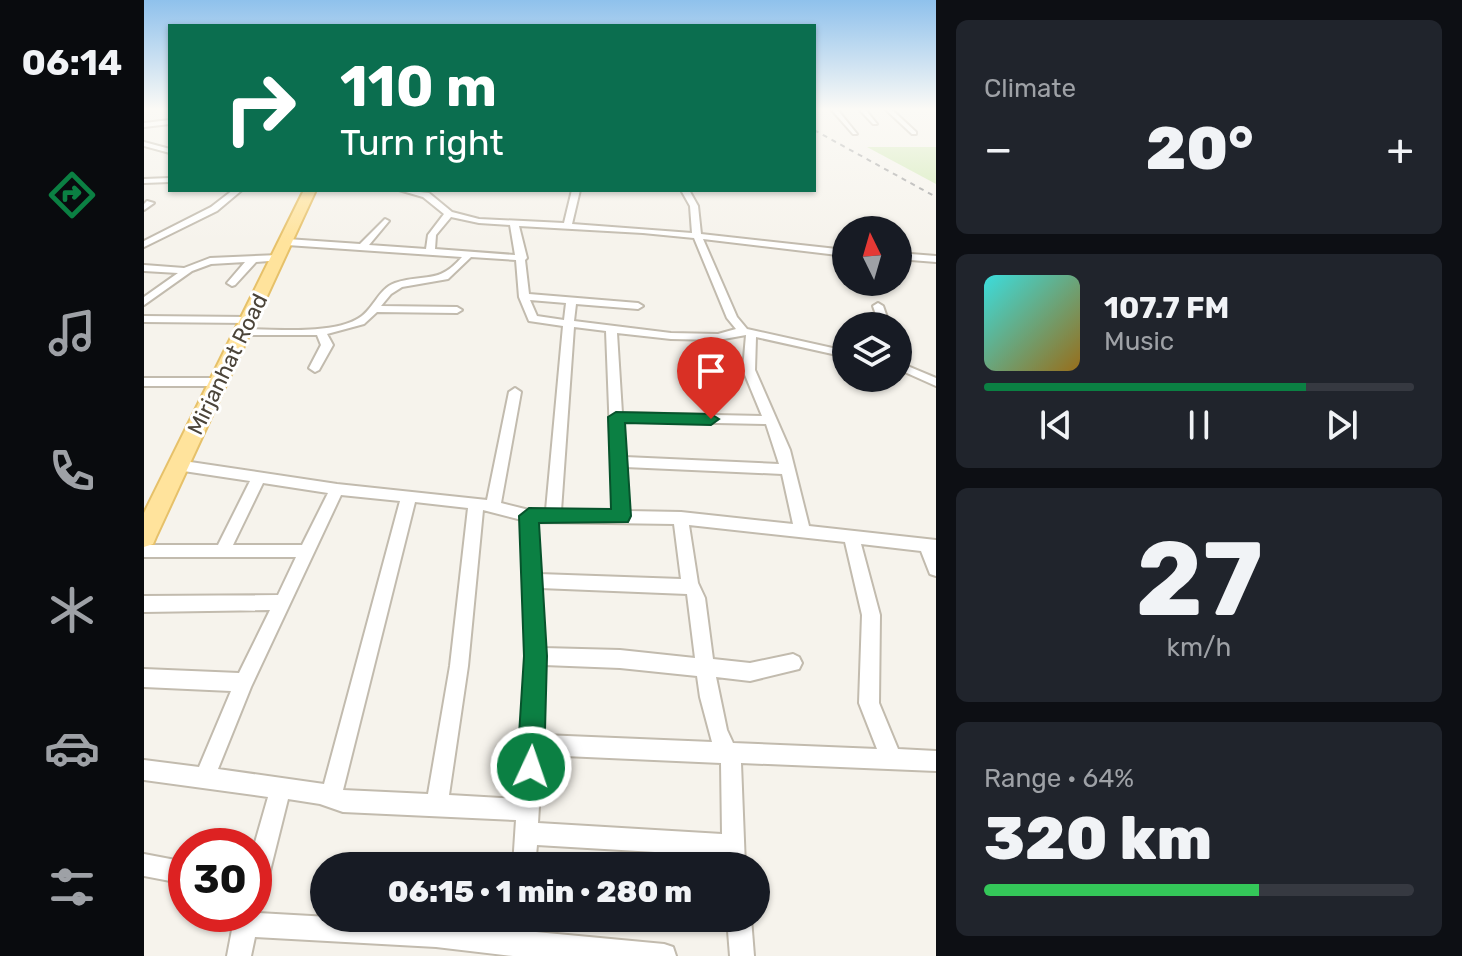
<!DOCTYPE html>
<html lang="en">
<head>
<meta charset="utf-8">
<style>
  body { margin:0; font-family:Rubik,sans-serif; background:#20242c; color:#f1f3f6; height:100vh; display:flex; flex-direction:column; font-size:30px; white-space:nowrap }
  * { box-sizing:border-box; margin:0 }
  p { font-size:26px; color:#9ea1a6 }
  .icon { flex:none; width:44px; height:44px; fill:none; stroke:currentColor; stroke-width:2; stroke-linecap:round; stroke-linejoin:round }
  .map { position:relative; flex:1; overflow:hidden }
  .details { display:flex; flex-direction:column; gap:20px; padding:20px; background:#0d0f14; width:526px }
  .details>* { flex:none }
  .banner { position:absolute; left:24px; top:24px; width:648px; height:168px; border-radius:0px; box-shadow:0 2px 6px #0004; background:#0b6e4f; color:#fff; overflow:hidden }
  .needle { width:52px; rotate:355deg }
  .fabs { position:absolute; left:688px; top:216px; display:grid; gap:16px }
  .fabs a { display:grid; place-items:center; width:80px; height:80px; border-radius:50%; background:#171b24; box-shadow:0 2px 6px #0004; font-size:40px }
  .speed { position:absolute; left:24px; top:828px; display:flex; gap:16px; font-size:40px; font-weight:700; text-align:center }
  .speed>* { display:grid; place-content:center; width:104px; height:104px; border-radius:50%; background:#171b24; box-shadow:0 2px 6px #0004; line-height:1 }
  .speed .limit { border:12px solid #d22; background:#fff; color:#111 }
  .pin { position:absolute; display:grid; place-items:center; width:68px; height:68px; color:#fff; margin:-82px -34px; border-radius:50% 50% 50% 0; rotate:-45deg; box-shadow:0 0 8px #0007 }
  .pin .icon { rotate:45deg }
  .me { position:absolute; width:88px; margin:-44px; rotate:3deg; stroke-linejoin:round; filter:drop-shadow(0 0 6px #0008) }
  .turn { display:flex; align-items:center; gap:28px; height:168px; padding:0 40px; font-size:36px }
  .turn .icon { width:104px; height:104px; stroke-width:2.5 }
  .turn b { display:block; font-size:56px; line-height:68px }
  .big { font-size:60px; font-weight:800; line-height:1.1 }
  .details .tile { flex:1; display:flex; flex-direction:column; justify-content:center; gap:12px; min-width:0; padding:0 28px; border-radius:12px; background:#20242c }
  .details .dial { align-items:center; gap:0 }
  .dial b { font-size:104px; line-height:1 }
  .song { display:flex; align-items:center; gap:24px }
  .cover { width:96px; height:96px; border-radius:12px; background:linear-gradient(135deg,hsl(180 70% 55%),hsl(40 70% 35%)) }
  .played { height:8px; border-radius:4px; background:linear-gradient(90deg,#0b8043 75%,#363941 75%) }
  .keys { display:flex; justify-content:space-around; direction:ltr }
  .heat { display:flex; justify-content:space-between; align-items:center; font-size:44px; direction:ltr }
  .charge { height:12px; border-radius:6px; background:linear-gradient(90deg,#34c759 64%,#363941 0) }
  .trip { position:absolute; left:166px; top:852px; width:460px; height:80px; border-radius:40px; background:#171b24; box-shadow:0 2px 6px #0004; font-weight:800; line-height:80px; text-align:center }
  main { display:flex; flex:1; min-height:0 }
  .tab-bar { display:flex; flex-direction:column; width:144px; justify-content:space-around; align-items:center; background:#090b0e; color:#9ea1a6 }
  .tab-bar .icon { width:56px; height:56px }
  .tab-bar .selected { color:#0b8043 }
  .tab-bar b { font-size:36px; color:#f1f3f6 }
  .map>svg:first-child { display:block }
  .green { fill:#d2eab5 }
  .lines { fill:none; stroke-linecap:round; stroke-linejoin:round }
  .street-casing { stroke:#c2bbae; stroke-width:4 }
  .primary-casing { stroke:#e6c16a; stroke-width:4 }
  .street { fill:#fff; fill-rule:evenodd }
  .primary { fill:#ffe39c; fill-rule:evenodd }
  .rail { stroke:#9a9a9a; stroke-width:2; stroke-dasharray:5 5; stroke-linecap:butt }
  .route { fill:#0b8043; stroke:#07532c; stroke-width:2 }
  .labels { text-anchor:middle; stroke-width:6; stroke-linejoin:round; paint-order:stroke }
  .street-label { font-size:22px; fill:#4b4439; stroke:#fff }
</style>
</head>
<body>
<main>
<nav class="tab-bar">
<b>06:14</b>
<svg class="icon selected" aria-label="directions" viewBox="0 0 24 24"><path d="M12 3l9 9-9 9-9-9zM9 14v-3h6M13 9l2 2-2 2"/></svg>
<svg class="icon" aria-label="music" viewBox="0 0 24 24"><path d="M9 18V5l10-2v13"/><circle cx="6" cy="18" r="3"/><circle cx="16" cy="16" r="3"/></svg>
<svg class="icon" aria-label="phone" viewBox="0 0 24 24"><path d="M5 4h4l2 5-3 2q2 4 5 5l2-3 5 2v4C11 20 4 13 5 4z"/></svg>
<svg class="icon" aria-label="climate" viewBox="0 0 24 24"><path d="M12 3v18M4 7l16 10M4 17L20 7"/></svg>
<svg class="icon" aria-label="car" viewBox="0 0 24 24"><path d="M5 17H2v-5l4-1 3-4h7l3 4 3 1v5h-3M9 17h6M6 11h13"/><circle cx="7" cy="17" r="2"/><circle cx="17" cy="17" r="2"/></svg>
<svg class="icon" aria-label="filters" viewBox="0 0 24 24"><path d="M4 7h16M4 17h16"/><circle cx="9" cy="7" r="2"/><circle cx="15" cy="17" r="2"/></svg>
</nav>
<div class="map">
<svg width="792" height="956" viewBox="0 0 792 956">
  <rect width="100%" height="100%" fill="#f6f3ec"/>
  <!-- green -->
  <path class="green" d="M723 147H792V184Z"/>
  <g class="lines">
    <!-- street casing -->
    <g class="street-casing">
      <g id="street">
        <path d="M686 108H692L713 134H709Z"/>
        <path d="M714 108H720L733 124H729Z"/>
        <path d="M740 108H746L772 132V134H768Z"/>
        <path d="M26 120V124L0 127V123Z"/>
        <path d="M0 142 26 149V153L0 146Z"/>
        <path d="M26 178V182L0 183V179Z"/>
        <path d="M89 190H98L73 211 0 247V241L67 207Z"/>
        <path d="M255 190 285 193 308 212 335 219 420 223 428 190H436L428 224 548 233 546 206 537 190H545L554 206 557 234 702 250V256L559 239 593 317 603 329 702 351V357L612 337 611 370 646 450 665 526 792 540V576L786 574 777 551 717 544 736 615 735 703 754 749 792 751V771L597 763 601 866H579L578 856 393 845 391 866H369L372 820 199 812 176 804 144 799 122 887 118 895 110 899V846L124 797 0 780V760L55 767 87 691 0 687V669L95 673 126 610 0 612V596L134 595 152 557H0V545H74L106 481 33 470 28 469 26 465 28 461 33 460 193 484 343 500 365 392 371 388 377 392 357 503 385 510H402L419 326 385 321 375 297 372 260 327 257 304 279 258 287 247 294 237 306 313 307 318 310 313 313 233 312 220 324 183 334 189 345 175 370 171 372 165 368 177 345 173 335H99L94 332 99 329C131 329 188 335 215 318 230 309 234 289 251 283 281 273 294 285 318 257L143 245 139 242 143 239 216 244 241 219 245 221 225 245 282 249 284 235 300 214 279 197ZM307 217 335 223 366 225 371 255 291 249 292 235ZM375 226 499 233 550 238 583 318 592 329 574 334 527 333 430 321 432 304 494 309 499 306 494 303 385 294 381 260 383 258ZM386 300 422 303 420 320 393 316ZM430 327 462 331 469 511H417ZM473 333 527 339 574 340 602 335 599 370 618 416 478 413ZM478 421 622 424 635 464 481 457ZM481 467 638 474 649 524 537 512 484 511ZM119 483 184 493 158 545H89ZM197 495 256 501 180 784 74 769 107 687ZM271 502 324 508 306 666 284 794 199 790ZM339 510 378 520 383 687 374 799 305 795 324 666ZM393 522 530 524 537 579 395 574ZM545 525 701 542 718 615 715 703 733 749 589 743 583 730 572 677 606 681 655 669 658 663 655 657 649 654 606 663 569 659 561 598 554 583ZM396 588 543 594 551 658 476 650 399 648ZM400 665 476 668 553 676 556 697 568 742 399 735ZM398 755 577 763 578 834 394 823Z"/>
        <path d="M3 201 10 203 0 210V204Z"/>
        <path d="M725 219H731L736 230H728Z"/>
        <path d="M754 253 792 256V262L754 259Z"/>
        <path d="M135 255 138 256V260L112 262 91 285 88 286 83 283 101 262 67 264 48 271 0 305V297L34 273 0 271V265L40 268 66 258Z"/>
        <path d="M734 303 739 306 746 326H736L729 306Z"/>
        <path d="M0 316 104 317 109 320 104 323 0 322Z"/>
        <path d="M754 362 792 378V386L754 369Z"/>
        <path d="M0 378H77L83 382 77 386H0Z"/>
        <path d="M0 854 42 862V884L0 876Z"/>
        <path d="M110 905 114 913 292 923 368 930V918H392V932L520 944 529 947 532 956H369L292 947 111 937 107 956H83L91 914H110Z"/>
        <path d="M583 918H607L610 956H586Z"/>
      </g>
    </g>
    <!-- primary casing -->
    <g class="primary-casing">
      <path id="primary" d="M160 190H172L12 537 9 544 0 547V513Z"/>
    </g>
    <!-- street -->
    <use href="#street" class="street"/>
    <!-- primary -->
    <use href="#primary" class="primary"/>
    <!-- rail -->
    <path class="rail" d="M670 130 792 197"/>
  </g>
  <!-- sky -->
  <linearGradient id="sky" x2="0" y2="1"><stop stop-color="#8fc1ec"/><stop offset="0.45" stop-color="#fbfaf6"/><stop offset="1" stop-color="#fbfaf6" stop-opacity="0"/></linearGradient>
  <rect width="792" height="242" fill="url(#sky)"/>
  <!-- route -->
  <path class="route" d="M472 412 567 414 575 419 567 425 481 423 487 516 484 522 395 523 403 656 400 767 396 776 387 780 377 776 373 767 380 656 375 516 385 508 467 509 464 417Z"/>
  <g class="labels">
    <!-- street labels -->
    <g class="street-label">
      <text transform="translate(83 364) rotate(-64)" y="8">Mirjanhat Road</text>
    </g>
  </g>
</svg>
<div class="fabs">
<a><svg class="needle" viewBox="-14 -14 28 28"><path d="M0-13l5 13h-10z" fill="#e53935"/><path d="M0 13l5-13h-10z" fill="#9ea1a6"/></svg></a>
<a><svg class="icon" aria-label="layers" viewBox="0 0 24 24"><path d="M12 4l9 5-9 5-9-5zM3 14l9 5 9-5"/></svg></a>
</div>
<div class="speed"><div class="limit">30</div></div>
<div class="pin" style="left:567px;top:419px;background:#d93025"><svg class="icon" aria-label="arrive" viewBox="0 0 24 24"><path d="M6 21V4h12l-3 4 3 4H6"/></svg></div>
<svg class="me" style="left:387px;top:767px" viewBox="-20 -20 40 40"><circle r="17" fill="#0b8043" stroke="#fff" stroke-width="3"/><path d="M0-11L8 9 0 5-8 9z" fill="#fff"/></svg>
<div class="trip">06:15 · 1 min · 280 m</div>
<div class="banner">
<div class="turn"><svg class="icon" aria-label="right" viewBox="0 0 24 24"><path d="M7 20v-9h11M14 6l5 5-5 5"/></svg><div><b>110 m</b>Turn right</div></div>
</div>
</div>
<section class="details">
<div class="tile"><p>Climate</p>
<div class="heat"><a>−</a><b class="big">20°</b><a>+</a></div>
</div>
<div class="tile">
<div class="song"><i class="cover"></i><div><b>107.7 FM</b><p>Music</p></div></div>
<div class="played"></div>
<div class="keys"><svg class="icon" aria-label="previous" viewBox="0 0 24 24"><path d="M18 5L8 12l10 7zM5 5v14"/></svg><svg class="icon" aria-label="pause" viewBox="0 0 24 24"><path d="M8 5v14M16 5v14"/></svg><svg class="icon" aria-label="next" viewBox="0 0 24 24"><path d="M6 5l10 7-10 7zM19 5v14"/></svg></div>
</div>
<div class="tile dial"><b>27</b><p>km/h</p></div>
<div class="tile"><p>Range · 64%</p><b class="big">320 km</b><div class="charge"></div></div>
</section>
</main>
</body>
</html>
